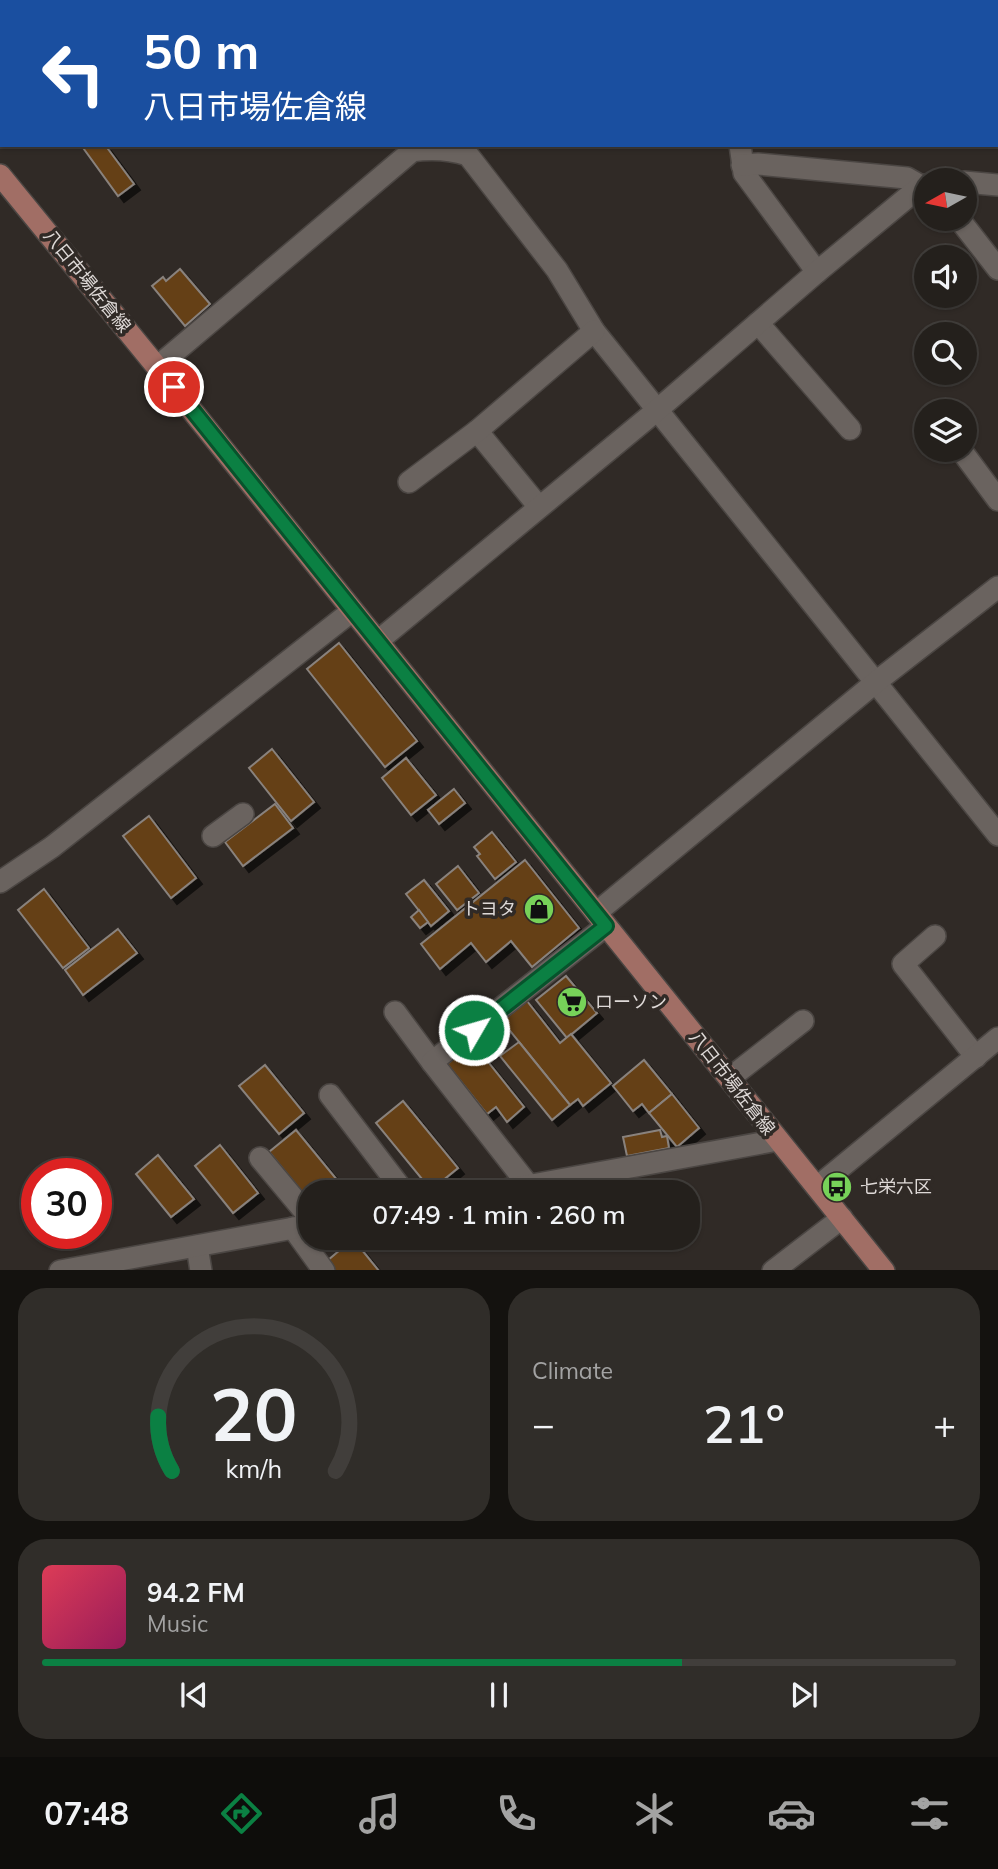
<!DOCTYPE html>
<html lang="en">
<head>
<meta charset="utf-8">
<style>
  body { margin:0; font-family:Mulish,"Noto Sans JP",sans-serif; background:#302d29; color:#f1f3f6; height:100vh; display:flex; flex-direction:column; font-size:26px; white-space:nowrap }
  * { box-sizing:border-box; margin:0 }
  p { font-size:23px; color:#a3a3a3 }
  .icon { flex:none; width:38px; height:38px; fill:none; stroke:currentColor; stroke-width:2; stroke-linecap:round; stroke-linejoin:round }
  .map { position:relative; height:1270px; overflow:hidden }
  .drawer { display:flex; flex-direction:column; gap:18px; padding:18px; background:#14120f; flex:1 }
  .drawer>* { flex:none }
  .hud { position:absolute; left:0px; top:0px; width:999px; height:147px; box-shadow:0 2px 5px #0004,0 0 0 2px #413e3b; background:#1a4fa0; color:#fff; overflow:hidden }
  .needle { width:46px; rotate:261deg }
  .controls { position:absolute; left:914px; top:168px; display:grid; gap:14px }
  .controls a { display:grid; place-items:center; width:63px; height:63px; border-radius:50%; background:#24201c; box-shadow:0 2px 5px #0004,0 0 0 2px #413e3b; font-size:35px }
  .speed { position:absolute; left:21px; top:1158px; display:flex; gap:14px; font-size:35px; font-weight:700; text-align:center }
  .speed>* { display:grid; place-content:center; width:91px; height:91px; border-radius:50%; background:#24201c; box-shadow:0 2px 5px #0004,0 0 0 2px #413e3b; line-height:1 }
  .speed .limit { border:10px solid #d22; background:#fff; color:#111 }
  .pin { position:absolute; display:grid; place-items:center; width:60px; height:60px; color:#fff; margin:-30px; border:4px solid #fff; border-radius:50%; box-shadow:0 2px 7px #0007 }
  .me { position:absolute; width:77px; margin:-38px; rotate:52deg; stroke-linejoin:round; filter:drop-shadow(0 0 5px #0008) }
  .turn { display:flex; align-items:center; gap:24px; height:147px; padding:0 28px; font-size:32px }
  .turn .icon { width:91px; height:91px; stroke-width:2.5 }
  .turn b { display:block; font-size:49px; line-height:60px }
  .big { font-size:52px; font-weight:600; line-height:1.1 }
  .drawer .tile { flex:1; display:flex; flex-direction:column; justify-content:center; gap:10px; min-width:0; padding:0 24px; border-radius:28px; background:#302d29 }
  .drawer .dial { align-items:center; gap:0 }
  .dial svg { height:182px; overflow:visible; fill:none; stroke:#413e3b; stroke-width:7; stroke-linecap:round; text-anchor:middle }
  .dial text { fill:#f1f3f6; stroke:none }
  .song { display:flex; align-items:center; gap:21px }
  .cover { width:84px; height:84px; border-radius:10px; background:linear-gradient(135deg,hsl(350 70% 55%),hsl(330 70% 35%)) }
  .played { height:7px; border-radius:4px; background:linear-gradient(90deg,#0b8043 70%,#413e3b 70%) }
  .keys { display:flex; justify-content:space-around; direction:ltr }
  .heat { display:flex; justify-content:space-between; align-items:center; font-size:38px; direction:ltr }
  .drawer .tiles { flex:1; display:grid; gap:18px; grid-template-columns:1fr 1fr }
  .tile:last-child { grid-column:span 2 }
  .trip { position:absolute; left:298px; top:1180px; width:402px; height:70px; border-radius:28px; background:#24201c; box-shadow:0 2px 5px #0004,0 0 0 2px #413e3b; font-weight:600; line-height:70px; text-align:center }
  .tab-bar { display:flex; height:112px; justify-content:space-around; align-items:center; background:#0e0d0b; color:#a3a3a3 }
  .tab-bar .icon { width:49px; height:49px }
  .tab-bar .selected { color:#0b8043 }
  .tab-bar b { font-size:32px; color:#f1f3f6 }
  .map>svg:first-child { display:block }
  .building { fill:#653f15; stroke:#89827d; stroke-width:2; filter:url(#shadow) }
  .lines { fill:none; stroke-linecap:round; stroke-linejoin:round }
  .minor-casing { stroke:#4b4643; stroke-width:24 }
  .major-casing { stroke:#4b4643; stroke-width:24 }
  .minor { stroke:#6a635f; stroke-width:21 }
  .major { stroke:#a16e65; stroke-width:21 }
  .route-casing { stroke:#07532c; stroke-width:18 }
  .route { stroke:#0b8043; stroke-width:12 }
  .labels { text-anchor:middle; stroke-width:7; stroke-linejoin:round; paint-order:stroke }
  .street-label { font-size:18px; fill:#ded9d7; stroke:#302a26 }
  .poi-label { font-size:18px; fill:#ded9d7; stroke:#302a26; text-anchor:start }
</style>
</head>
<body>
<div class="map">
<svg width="998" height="1271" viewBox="0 0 998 1271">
  <defs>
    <filter id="shadow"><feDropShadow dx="6" dy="6" stdDeviation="0" flood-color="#0009"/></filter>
  </defs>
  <rect width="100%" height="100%" fill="#302a26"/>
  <!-- building -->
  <g class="building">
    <path d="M81 145H105L134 184 118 196Z"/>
    <path d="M180 269 210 304 185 326 152 286 163 277 166 281Z"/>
    <path d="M339 643 417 741 385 767 307 669Z"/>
    <path d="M272 749 314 802 291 821 249 768Z"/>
    <path d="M406 758 436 795 411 815 382 778Z"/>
    <path d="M454 789 465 803 439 824 428 810Z"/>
    <path d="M275 804 293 828 243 866 225 842Z"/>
    <path d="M149 816 196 878 171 898 123 836Z"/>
    <path d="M492 832 516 862 495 879 477 856 480 854 474 847Z"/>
    <path d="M525 860 579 928 532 967 511 941 486 962 471 943 440 969 421 944Z"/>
    <path d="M458 866 479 893 457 910 436 884Z"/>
    <path d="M424 880 449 911 431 926 406 894Z"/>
    <path d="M44 889 89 948 63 968 18 910Z"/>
    <path d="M419 910 428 922 420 928 411 917Z"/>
    <path d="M118 929 137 953 83 995 65 970Z"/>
    <path d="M566 976 597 1013 567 1038 536 1000Z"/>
    <path d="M527 1001 560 1043 571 1034 611 1083 583 1106 578 1099 570 1105 502 1021Z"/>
    <path d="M519 1042 570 1105 552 1120 500 1056Z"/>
    <path d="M473 1043 524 1107 507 1122 496 1107 487 1114 447 1064Z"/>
    <path d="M644 1060 672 1094 649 1113 642 1104 633 1111 613 1086Z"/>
    <path d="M265 1065 304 1113 279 1134 239 1086Z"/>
    <path d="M672 1094 699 1128 677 1147 649 1113Z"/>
    <path d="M403 1101 458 1168 431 1190 376 1123Z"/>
    <path d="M296 1130 347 1192H310V1202L269 1152Z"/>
    <path d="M660 1130 662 1137 667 1136 669 1148 627 1156 623 1137Z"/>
    <path d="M220 1145 258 1193 233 1213 195 1166Z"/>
    <path d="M158 1155 194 1199 171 1217 136 1174Z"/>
    <path d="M353 1239 379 1271H334L327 1261Z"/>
  </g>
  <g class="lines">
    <!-- minor casing -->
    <g class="minor-casing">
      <g id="minor">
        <path d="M748 2V0"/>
        <path d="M740 145 744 173 817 272"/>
        <path d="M742 165 758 164 907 178 921 186"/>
        <path d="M964 182 998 185"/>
        <path d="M959 219 998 269"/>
        <path d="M758 323 850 429"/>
        <path d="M157 367 412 151C431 148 449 149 468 155L557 270 594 331 998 835"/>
        <path d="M477 431 539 507"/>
        <path d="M961 450 998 500"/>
        <path d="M409 482 477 431 594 331"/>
        <path d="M378 641 656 411 817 272 921 186 926 185"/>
        <path d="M213 836 243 814"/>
        <path d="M0 882 52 847 352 611"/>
        <path d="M596 913 876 682 998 587"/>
        <path d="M935 936 903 964 976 1057"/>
        <path d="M395 1012 432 1062"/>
        <path d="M728 1076 735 1074 803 1021"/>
        <path d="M330 1095 404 1192"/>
        <path d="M260 1158 310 1218"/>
        <path d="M529 1186 432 1062 606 926"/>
        <path d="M817 1187 998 1038"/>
        <path d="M494 1192 778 1140"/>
        <path d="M293 1228 324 1271"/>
        <path d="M197 1246 201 1271"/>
        <path d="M60 1271 310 1225"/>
        <path d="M773 1271 842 1218"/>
      </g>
    </g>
    <!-- major casing -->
    <g class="major-casing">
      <path id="major" d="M0 175 157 367 884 1271"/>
    </g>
    <!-- minor -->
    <use href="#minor" class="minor"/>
    <!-- major -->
    <use href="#major" class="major"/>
  </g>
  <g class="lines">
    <!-- route casing -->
    <g class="route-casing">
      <path id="route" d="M174 387 606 926 474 1030"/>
    </g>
    <!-- route -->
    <use href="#route" class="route"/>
  </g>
  <!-- icons -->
  <defs>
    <g id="shop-disc" transform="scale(1.575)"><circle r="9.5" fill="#77d259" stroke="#302a26"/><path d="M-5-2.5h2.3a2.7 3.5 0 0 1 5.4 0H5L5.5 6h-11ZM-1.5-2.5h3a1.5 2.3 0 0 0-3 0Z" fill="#111"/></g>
    <g id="supermarket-disc" transform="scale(1.575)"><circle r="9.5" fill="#77d259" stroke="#302a26"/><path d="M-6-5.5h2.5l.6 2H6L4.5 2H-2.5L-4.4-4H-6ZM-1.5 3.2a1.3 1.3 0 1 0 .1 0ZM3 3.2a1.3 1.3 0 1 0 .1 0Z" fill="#111"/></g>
    <g id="bus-disc" transform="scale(1.575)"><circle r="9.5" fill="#77d259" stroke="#302a26"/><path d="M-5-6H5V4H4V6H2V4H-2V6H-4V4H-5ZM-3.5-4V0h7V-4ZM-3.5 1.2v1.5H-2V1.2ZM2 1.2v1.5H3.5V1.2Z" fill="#111"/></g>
  </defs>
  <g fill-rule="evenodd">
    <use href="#shop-disc" x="539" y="909"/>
    <use href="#supermarket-disc" x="572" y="1002"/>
    <use href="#bus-disc" x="837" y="1187"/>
  </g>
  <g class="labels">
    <!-- street labels -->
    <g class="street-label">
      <text transform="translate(87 281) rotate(51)" y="6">八日市場佐倉線</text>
      <text transform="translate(732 1083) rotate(52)" y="6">八日市場佐倉線</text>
    </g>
    <!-- poi labels -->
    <g class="poi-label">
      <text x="516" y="915" text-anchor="end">トヨタ</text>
      <text x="595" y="1008">ローソン</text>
      <text x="860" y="1193">七栄六区</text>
    </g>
  </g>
</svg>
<div class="controls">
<a><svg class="needle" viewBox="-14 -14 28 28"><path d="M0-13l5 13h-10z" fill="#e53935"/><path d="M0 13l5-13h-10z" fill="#a3a3a3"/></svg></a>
<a><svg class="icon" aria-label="sound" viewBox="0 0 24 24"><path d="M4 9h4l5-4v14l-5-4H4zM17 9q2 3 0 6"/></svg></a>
<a><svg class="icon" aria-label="search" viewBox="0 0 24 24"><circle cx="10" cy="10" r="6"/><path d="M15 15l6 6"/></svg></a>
<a><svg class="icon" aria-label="layers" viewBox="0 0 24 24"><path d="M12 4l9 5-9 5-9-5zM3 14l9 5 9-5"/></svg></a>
</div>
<div class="speed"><div class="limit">30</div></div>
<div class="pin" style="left:174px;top:387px;background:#d93025"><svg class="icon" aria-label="arrive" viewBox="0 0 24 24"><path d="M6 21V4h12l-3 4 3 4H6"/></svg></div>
<svg class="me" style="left:474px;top:1030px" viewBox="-20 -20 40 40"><circle r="17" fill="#0b8043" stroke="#fff" stroke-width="3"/><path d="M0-11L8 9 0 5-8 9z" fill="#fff"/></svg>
<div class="trip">07:49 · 1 min · 260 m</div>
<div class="hud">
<div class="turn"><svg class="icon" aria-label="left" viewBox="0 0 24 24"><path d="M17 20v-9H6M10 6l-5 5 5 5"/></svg><div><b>50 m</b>八日市場佐倉線</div></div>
</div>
</div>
<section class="drawer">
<div class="tiles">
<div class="tile dial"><svg viewBox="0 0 100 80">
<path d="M14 69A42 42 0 1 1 86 69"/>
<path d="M14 69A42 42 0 0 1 8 45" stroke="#0b8043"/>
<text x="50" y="56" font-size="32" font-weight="700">20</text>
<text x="50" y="72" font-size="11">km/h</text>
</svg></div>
<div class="tile"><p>Climate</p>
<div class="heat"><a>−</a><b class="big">21°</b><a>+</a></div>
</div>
<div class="tile">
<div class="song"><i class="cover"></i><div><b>94.2 FM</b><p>Music</p></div></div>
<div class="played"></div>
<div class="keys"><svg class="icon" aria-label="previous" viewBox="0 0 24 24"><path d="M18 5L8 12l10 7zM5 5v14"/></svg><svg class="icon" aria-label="pause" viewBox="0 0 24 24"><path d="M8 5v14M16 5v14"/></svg><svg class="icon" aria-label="next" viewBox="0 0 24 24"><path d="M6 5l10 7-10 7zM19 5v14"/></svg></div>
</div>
</div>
</section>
<nav class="tab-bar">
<b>07:48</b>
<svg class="icon selected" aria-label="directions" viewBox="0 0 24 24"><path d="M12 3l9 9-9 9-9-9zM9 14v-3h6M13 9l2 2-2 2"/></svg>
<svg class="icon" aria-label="music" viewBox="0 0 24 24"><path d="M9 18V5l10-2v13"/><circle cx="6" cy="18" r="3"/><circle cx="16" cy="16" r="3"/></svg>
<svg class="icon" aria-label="phone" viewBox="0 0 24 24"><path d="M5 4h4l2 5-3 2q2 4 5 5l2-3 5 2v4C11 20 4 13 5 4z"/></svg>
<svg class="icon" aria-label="climate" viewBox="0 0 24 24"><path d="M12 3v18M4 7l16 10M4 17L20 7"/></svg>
<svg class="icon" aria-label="car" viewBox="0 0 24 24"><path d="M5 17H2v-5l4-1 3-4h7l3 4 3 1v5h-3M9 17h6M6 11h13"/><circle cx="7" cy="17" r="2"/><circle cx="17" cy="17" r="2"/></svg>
<svg class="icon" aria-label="filters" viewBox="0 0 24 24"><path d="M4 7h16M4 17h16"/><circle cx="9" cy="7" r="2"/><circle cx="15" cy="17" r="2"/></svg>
</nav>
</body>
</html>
